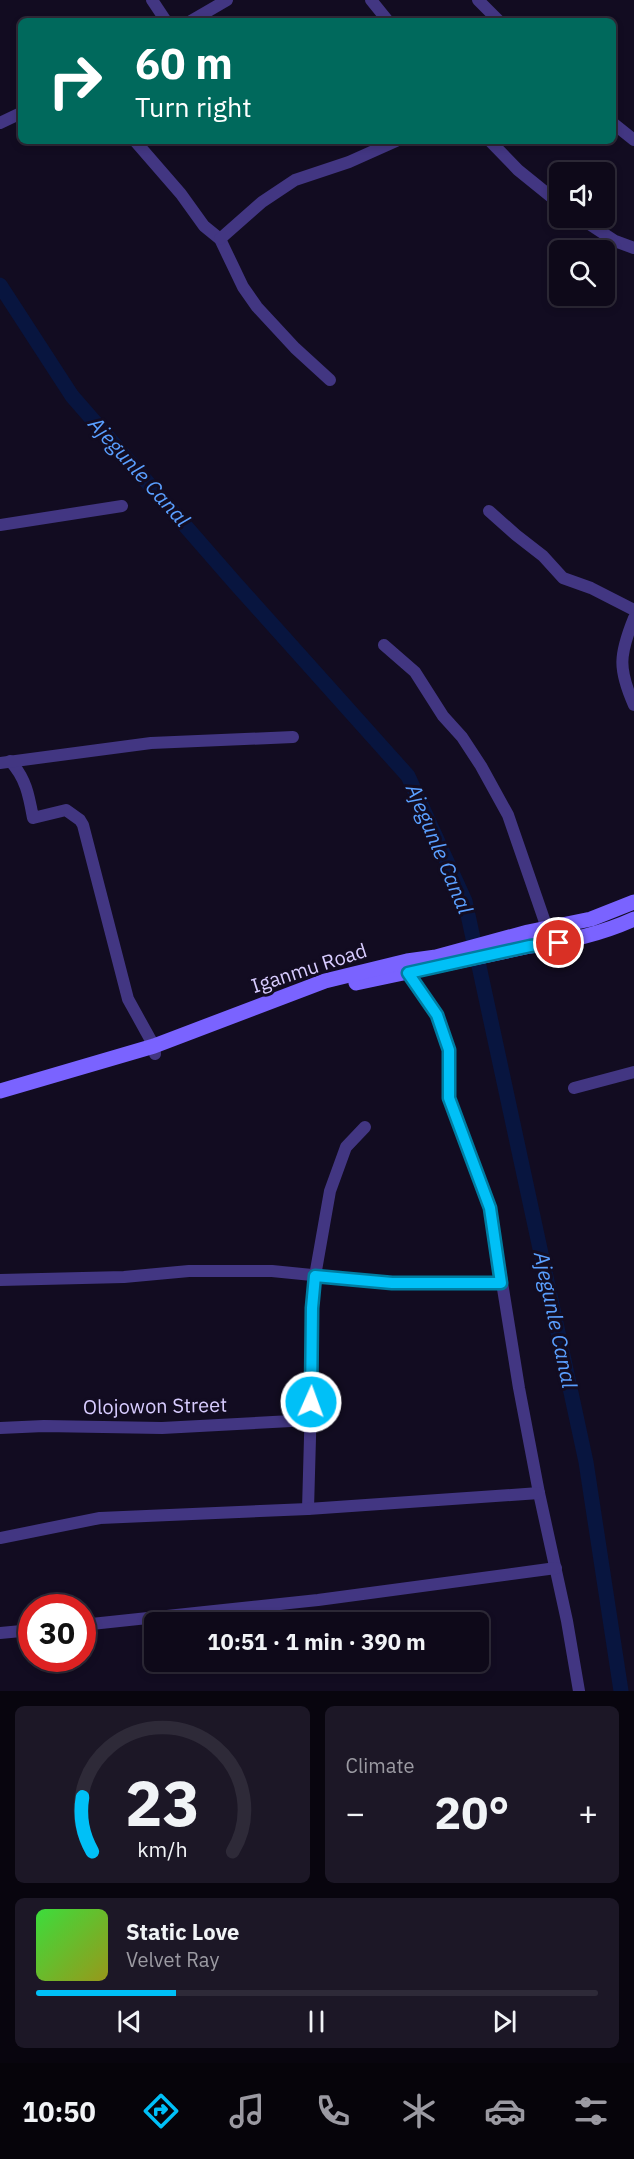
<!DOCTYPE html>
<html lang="en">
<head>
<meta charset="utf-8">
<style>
  body { margin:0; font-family:"IBM Plex Sans",sans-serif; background:#1c1726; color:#f1f3f6; height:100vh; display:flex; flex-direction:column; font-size:22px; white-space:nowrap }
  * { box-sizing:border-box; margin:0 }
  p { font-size:20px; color:#9b9aa2 }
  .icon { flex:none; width:33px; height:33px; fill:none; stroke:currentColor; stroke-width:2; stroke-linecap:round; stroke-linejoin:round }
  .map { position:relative; height:1691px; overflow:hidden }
  .details { display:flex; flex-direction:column; gap:15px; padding:15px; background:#08050e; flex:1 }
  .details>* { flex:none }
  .top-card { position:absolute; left:18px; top:18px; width:598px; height:126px; border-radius:9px; box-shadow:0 3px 9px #0003,0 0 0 2px #2e2a38; background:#00695c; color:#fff; overflow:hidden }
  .controls { position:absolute; left:549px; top:162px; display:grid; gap:12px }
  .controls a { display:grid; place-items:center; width:66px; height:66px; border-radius:9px; background:#0e0919; box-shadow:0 3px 9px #0003,0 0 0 2px #2e2a38; font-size:30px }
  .speed { position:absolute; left:18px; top:1594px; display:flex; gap:12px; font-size:30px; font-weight:700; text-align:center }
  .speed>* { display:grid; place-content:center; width:78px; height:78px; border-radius:50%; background:#0e0919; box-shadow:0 3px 9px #0003,0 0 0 2px #2e2a38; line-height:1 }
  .speed .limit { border:9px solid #d22; background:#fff; color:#111 }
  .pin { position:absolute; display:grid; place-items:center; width:51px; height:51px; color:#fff; margin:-26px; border:3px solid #fff; border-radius:50%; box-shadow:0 2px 6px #0007 }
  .me { position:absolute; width:66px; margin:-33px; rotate:2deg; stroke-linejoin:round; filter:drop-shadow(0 0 4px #0008) }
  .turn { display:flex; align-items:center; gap:21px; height:126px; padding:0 18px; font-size:27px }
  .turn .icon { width:78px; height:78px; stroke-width:2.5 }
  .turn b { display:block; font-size:42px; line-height:51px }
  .big { font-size:45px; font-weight:700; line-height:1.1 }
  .details .tile { flex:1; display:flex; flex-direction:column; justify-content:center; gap:9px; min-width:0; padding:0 21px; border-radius:9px; background:#1c1726 }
  .details .dial { align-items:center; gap:0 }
  .dial svg { height:156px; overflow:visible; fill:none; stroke:#2e2a38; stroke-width:7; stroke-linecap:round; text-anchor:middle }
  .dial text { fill:#f1f3f6; stroke:none }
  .song { display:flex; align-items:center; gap:18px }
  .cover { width:72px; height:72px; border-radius:9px; background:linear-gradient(135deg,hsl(120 70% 55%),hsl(60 70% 35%)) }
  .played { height:6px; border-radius:3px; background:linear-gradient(90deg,#00c0f7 25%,#2e2a38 25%) }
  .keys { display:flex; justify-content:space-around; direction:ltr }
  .heat { display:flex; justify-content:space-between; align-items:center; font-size:33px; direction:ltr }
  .details .tiles { flex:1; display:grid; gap:15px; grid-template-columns:1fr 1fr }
  .tile:last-child { grid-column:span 2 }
  .trip { position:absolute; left:144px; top:1612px; width:345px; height:60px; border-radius:9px; background:#0e0919; box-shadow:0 3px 9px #0003,0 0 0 2px #2e2a38; font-weight:700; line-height:60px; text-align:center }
  .menu { display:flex; height:96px; justify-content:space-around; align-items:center; background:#06040a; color:#9b9aa2 }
  .menu .icon { width:42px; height:42px }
  .menu .on { color:#00c0f7 }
  .menu b { font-size:27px; color:#f1f3f6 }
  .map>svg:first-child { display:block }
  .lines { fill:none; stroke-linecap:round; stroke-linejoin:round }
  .canal { stroke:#08153f; stroke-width:15 }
  .minor { stroke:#423682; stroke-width:12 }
  .secondary { stroke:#7a63ff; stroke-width:15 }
  .route-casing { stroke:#007da1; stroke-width:15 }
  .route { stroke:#00c0f7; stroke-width:10 }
  .labels { text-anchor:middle; stroke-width:6; stroke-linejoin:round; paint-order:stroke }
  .street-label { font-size:20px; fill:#d8ccff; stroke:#120c21 }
  .water-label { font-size:21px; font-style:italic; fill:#5a9fff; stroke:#120c21 }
</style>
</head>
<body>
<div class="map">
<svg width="634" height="1691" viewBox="0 0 634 1691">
  <rect width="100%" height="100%" fill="#120c21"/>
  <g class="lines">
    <!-- canal -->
    <path class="canal" d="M0 285 72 396 236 584 408 776 465 901 586 1462 621 1691"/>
    <!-- minor -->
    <g class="minor">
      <path d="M152 0 166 21"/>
      <path d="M371 0 388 21"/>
      <path d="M478 0 499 21"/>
      <path d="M191 21 227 0"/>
      <path d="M0 123 21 113"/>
      <path d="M614 124 634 140"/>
      <path d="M135 141 181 194 204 226 220 239 243 287 257 307 295 348 330 380"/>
      <path d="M490 141 518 170 560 204"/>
      <path d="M580 218 615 241 634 248"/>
      <path d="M220 239 262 202 295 180 349 162 396 141"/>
      <path d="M489 511 516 535 543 556 563 578 591 588 634 610"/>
      <path d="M0 525 122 506"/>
      <path d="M634 618C619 655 618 669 634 705"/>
      <path d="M384 645 415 672 443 716 462 737 481 766 508 815 547 928"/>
      <path d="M10 761C26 778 29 796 33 818L66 810 80 820 83 825 128 999 154 1046 155 1054"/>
      <path d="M0 763 151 743 293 737"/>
      <path d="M408 973 437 1015 449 1050V1098L490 1208 519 1388 539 1493 567 1621 579 1691"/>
      <path d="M574 1088 634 1072"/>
      <path d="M0 1280 124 1277 189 1271H272L392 1283H501"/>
      <path d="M0 1428 44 1426 162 1428 310 1420"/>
      <path d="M308 1509 312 1366V1308L315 1276 330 1191 346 1147 365 1127"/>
      <path d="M0 1538 100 1518 308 1509 539 1493"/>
      <path d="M82 1625 318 1600 556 1568"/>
      <path d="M0 1633 32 1630"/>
    </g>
    <!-- secondary -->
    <g class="secondary">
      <path d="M356 983 530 946C566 942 601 934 634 919"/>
      <path d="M0 1091 154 1046 325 981 407 961 436 957 528 932 591 919 634 902"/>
    </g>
  </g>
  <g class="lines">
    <!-- route casing -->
    <g class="route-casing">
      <path id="route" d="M311 1402 312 1308 315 1276 392 1283H501L490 1208 449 1098V1050L437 1015 408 973 530 946 559 943"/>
    </g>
    <!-- route -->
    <use href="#route" class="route"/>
  </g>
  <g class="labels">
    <!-- street labels -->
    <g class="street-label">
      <text transform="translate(309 968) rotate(-18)" y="7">Iganmu Road</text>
      <text transform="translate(155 1406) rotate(-1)" y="7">Olojowon Street</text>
    </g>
    <!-- water labels -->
    <g class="water-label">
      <text transform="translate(139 472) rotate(48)" y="7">Ajegunle Canal</text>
      <text transform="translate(439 849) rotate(67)" y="7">Ajegunle Canal</text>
      <text transform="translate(555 1320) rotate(78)" y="7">Ajegunle Canal</text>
    </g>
  </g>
</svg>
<div class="controls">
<a><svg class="icon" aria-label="sound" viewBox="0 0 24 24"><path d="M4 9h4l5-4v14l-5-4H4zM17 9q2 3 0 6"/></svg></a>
<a><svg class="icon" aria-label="search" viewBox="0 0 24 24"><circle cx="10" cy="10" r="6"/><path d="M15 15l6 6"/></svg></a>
</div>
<div class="speed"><div class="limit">30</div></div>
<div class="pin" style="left:559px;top:943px;background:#d93025"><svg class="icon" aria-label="arrive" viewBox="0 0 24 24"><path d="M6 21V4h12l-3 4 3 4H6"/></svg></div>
<svg class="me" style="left:311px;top:1402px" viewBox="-20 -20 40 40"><circle r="17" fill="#00c0f7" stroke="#fff" stroke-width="3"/><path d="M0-11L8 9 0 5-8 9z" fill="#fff"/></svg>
<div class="trip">10:51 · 1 min · 390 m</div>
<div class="top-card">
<div class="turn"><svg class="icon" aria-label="right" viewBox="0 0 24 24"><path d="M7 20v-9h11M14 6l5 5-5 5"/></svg><div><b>60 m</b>Turn right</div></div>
</div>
</div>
<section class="details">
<div class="tiles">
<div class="tile dial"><svg viewBox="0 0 100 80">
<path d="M14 69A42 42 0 1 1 86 69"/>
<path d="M14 69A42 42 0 0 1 9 41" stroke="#00c0f7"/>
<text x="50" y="56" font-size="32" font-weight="700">23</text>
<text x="50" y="72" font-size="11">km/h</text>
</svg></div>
<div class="tile"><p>Climate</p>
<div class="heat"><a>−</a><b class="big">20°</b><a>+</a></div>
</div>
<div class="tile">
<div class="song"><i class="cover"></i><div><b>Static Love</b><p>Velvet Ray</p></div></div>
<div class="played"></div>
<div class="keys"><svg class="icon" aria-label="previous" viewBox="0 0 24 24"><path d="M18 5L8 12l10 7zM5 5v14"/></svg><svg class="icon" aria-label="pause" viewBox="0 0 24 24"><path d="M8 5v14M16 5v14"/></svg><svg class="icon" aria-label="next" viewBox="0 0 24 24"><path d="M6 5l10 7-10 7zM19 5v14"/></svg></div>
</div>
</div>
</section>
<nav class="menu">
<b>10:50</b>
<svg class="icon on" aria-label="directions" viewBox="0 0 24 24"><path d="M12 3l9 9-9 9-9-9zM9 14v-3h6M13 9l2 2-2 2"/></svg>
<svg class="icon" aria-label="music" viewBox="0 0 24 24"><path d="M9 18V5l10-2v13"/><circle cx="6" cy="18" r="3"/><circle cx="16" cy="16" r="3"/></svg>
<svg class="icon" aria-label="phone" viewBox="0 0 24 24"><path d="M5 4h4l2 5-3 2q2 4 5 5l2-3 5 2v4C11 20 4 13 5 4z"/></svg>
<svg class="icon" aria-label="climate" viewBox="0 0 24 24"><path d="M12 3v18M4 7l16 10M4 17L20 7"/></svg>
<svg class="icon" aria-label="car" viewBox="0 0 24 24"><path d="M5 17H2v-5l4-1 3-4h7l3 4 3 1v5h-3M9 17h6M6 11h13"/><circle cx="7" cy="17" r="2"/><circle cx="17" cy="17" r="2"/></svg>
<svg class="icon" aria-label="filters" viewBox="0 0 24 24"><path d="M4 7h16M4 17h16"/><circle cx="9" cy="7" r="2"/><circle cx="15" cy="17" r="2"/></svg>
</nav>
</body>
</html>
